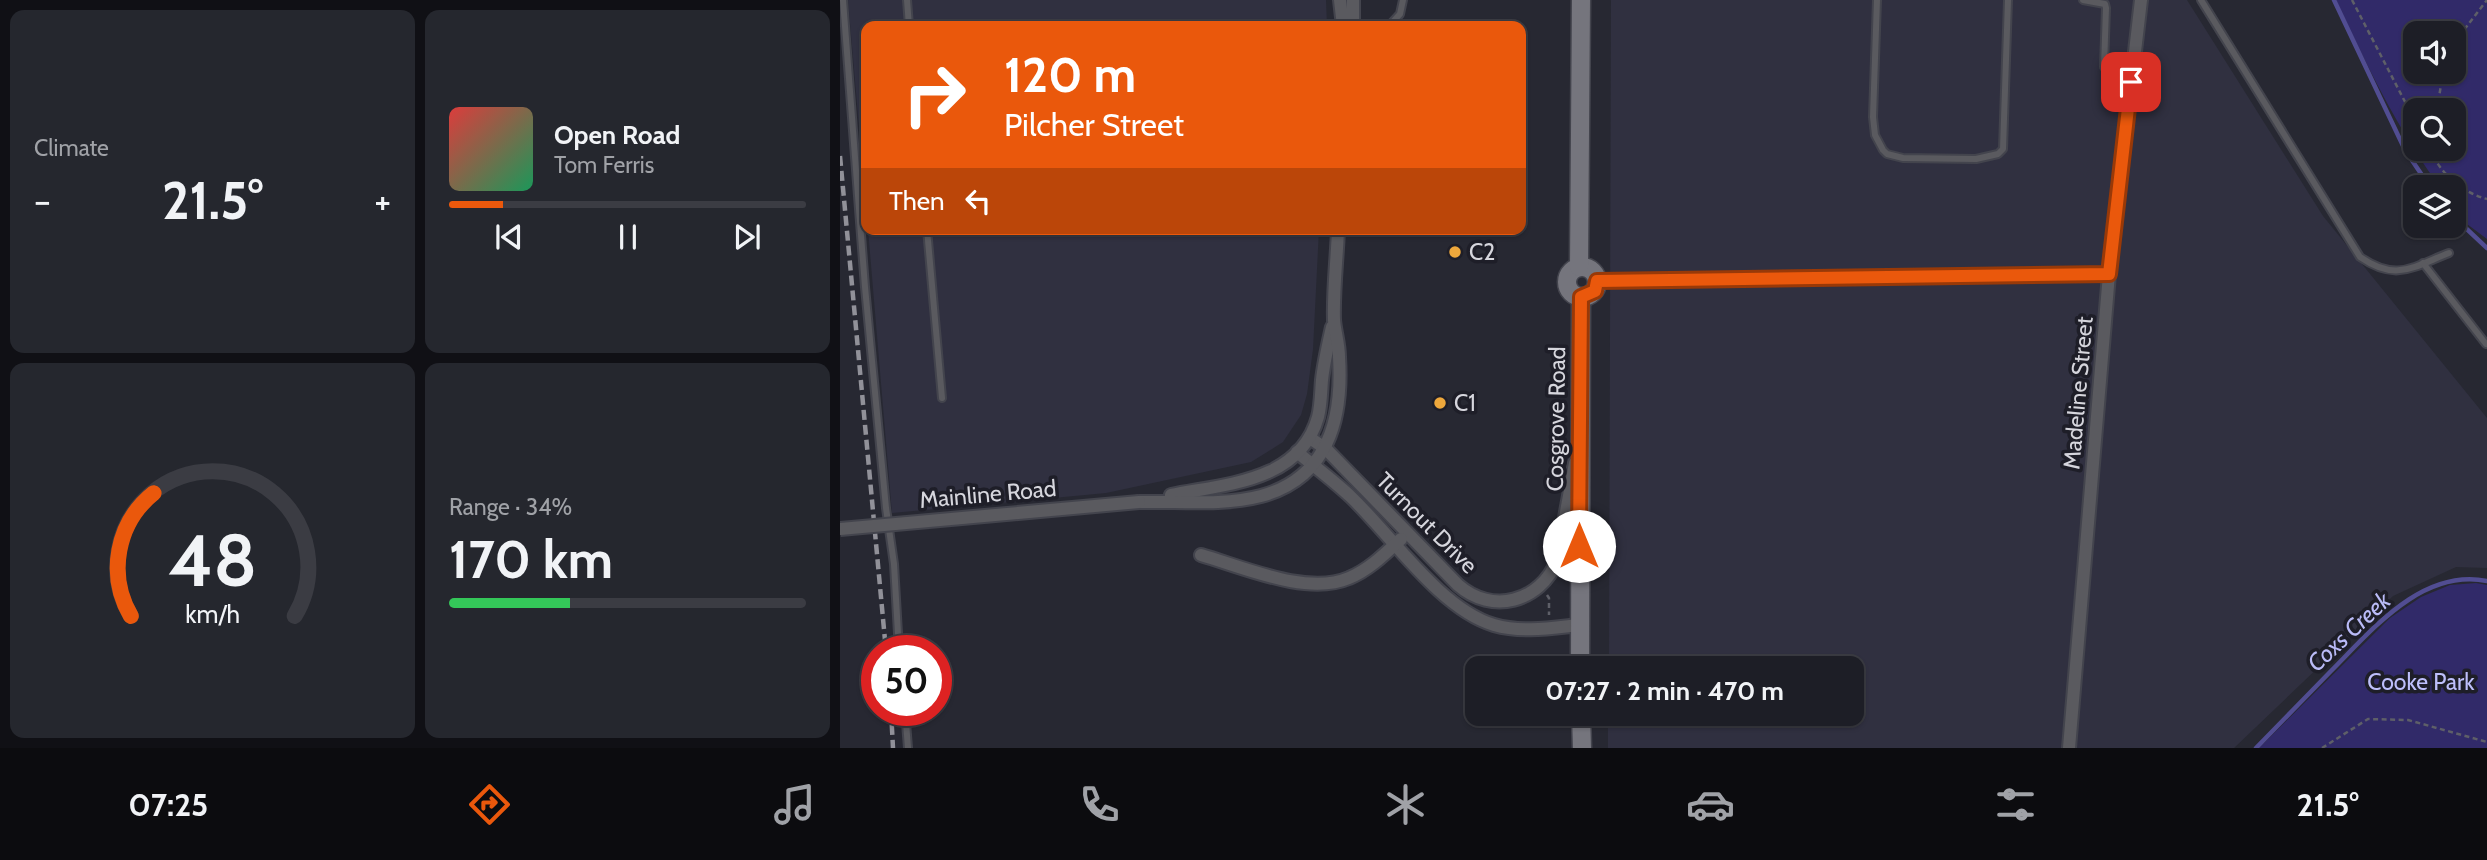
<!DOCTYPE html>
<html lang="en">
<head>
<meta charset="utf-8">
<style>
  body { margin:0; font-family:Cabin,sans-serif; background:#25272e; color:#f1f3f6; height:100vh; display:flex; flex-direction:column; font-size:26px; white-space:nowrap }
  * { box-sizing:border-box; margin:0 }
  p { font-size:23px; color:#a0a2a7 }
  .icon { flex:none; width:38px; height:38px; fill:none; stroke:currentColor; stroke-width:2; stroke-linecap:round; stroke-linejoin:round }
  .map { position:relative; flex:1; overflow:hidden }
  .drawer { display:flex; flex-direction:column; gap:10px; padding:10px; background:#101015; width:840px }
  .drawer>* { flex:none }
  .hud { position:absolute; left:21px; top:21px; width:665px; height:214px; border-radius:14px; box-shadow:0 2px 5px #0004,0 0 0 2px #3b3c43; background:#ea580c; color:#fff; overflow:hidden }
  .buttons { position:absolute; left:1563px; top:21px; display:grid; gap:14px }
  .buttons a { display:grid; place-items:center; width:63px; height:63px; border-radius:14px; background:#1d1e26; box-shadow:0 2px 5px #0004,0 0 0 2px #3b3c43; font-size:35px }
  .speed { position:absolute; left:21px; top:635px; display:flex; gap:14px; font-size:35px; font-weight:700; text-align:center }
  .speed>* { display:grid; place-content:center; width:91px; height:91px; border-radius:50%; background:#1d1e26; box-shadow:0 2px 5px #0004,0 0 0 2px #3b3c43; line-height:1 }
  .speed .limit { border:10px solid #d22; background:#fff; color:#111 }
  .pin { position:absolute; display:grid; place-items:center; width:60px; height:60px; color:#fff; margin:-30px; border-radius:14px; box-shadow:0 4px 10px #0006 }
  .me { position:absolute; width:77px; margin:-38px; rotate:0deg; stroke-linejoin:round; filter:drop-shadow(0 0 5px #0008) }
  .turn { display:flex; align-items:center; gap:24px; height:147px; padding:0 28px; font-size:32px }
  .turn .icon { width:91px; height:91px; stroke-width:2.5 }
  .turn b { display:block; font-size:49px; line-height:60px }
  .then { display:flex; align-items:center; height:66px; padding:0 28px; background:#0003; gap:14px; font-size:26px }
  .big { font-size:52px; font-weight:700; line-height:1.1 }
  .drawer .widget { flex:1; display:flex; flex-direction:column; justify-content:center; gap:10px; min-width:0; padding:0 24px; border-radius:14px; background:#25272e }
  .drawer .dial { align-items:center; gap:0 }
  .dial svg { height:182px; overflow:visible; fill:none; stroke:#3b3c43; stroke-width:7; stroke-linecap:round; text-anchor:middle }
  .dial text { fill:#f1f3f6; stroke:none }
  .song { display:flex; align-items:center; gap:21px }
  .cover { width:84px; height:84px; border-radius:10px; background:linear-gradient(135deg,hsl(0 70% 55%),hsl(150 70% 35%)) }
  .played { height:7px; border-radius:4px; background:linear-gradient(90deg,#ea580c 15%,#3b3c43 15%) }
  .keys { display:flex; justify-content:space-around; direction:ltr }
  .heat { display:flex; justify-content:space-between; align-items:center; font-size:38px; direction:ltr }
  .charge { height:10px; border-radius:5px; background:linear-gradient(90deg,#34c759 34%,#3b3c43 0) }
  .drawer .tiles { flex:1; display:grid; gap:10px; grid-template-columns:repeat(2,1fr) }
  .trip { position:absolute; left:625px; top:656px; width:399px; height:70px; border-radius:14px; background:#1d1e26; box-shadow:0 2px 5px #0004,0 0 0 2px #3b3c43; font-weight:700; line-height:70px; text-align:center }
  .dock { display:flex; height:112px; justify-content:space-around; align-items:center; background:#0c0c0f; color:#a0a2a7 }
  .dock .icon { width:49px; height:49px }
  .dock .active { color:#ea580c }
  .dock b { font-size:32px; color:#f1f3f6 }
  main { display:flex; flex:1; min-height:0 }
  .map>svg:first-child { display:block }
  .built { fill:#303040 }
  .green { fill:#312a69; fill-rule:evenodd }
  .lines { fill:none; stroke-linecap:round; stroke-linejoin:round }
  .stream { stroke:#514d92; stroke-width:4.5 }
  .service-casing { stroke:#43444d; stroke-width:10 }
  .minor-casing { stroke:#43444d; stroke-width:16 }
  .secondary-casing { stroke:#43444d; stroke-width:21 }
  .path { stroke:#5e5f68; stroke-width:2.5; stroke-dasharray:5 3.5; stroke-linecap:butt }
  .service { stroke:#5a5a5f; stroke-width:6 }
  .minor { stroke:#5a5a5f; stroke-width:12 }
  .secondary { stroke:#75757d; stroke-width:18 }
  .rail { stroke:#919199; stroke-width:4.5; stroke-dasharray:10 5; stroke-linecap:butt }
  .minor-bridge-casing { stroke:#43444d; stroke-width:16; stroke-linecap:butt }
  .minor-bridge { stroke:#5a5a5f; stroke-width:12 }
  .route-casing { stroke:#983908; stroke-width:18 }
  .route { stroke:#ea580c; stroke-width:12 }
  .poi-dot { fill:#eea83c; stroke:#1e1e28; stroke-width:2.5 }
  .labels { text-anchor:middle; stroke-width:7; stroke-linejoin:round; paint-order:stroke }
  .poi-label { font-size:23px; fill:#d6d6dd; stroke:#1e1e28; text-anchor:start }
  .street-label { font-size:23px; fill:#d6d6dd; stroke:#1e1e28 }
  .park-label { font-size:23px; fill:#bebffb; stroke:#1e1e28 }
  .water-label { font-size:24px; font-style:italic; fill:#babbf7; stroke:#1e1e28 }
</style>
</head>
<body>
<main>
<section class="drawer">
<div class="tiles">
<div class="widget"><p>Climate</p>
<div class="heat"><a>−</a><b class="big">21.5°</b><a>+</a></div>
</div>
<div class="widget">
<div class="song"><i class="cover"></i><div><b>Open Road</b><p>Tom Ferris</p></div></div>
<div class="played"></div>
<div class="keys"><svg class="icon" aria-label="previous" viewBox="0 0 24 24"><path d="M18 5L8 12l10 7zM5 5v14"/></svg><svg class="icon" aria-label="pause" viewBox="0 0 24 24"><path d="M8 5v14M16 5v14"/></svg><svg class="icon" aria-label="next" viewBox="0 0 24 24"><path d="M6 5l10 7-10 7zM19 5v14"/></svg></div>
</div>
<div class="widget dial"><svg viewBox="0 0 100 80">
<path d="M14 69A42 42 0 1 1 86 69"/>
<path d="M14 69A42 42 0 0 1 24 15" stroke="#ea580c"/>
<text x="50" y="56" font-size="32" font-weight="700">48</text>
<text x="50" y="72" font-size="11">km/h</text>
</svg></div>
<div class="widget"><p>Range · 34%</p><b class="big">170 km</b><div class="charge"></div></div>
</div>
</section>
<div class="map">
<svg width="1647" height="748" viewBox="0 0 1647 748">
  <rect width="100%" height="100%" fill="#272832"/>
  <!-- built -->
  <g class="built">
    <path d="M8 0H486L487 26H26V207Z"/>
    <path d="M771 0H1347L1483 216 1647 418V568L1616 567 1553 596 1394 748H768V714H1012V668H769Z"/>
    <path d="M28 229H479L473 349 467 394 461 415 443 442 411 462 266 493 52 513Z"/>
  </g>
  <!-- green -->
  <g class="green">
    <path d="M1496 0H1647V239L1627 224 1614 205V187H1600C1558 130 1526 64 1496 0ZM1575 33H1614V72H1575ZM1575 110H1614V149H1575Z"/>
    <path d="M1636 583 1647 585V748H1419L1550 618 1581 597 1610 585Z"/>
  </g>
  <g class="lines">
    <!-- stream -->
    <g class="stream">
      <path d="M1494 0 1565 150 1590 187"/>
      <path d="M1614 217 1647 248"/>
      <path d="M1416 748C1441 722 1466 697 1491 671 1532 630 1582 568 1647 581"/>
    </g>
    <!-- service casing -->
    <g class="service-casing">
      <g id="service">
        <path d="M3 0 25 287 46 508 54 564 59 651"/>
        <path d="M67 0 69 26"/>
        <path d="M1037 0 1033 117 1035 135 1043 150 1047 154 1063 158 1136 159 1158 154 1163 149 1168 0"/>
        <path d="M1243 0 1265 4 1266 8 1264 67"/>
        <path d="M1361 0 1520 257C1556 282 1573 267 1609 253"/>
        <path d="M549 26 560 14 563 0"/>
        <path d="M87 229 102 398"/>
        <path d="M1583 263 1646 344"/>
        <path d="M65 710 68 748"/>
      </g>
    </g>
    <!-- minor casing -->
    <g class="minor-casing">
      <g id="minor">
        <path d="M500 0 503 26"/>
        <path d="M510 26 513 22V0"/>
        <path d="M757 281 1269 274"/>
        <path d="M470 438 486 449 618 585C652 615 700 602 717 561L735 463"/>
        <path d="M457 452C475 467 494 481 511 497 551 535 600 609 654 625 682 633 711 628 739 625"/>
        <path d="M331 495C385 484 460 482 478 417 481 406 481 392 482 380 484 362 488 345 492 327"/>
        <path d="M299 502C338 501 383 506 421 496 488 478 503 419 499 357 499 344 495 332 494 320 493 290 497 259 498 229"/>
        <path d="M361 555C403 567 467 596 509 578 529 570 546 553 561 539"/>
        <path d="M1229 748 1269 274 1301 0"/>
      </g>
    </g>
    <!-- secondary casing -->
    <g class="secondary-casing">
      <g id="secondary">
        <circle cx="742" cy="282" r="15"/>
        <path d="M739 267 741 0"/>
        <path d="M740 668 741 297"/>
        <path d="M741 714 742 748"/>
      </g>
    </g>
    <!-- path -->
    <g class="path">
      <path d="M1512 0 1575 121"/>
      <path d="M1614 43 1647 0"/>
      <path d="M1597 110 1603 72"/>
      <path d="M1589 149C1601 173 1620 192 1647 199"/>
      <path d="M1597 163V149"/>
      <path d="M610 559 622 546"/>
      <path d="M707 595 709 598V615"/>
      <path d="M1482 748 1528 719 1568 720 1647 742"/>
    </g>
    <!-- service -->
    <use href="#service" class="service"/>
    <!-- minor -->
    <use href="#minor" class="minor"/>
    <!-- secondary -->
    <use href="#secondary" class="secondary"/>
    <!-- rail -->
    <g class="rail">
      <path d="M0 156 46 651"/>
      <path d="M51 710 53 748"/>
    </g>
    <!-- minor-bridge casing -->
    <g class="minor-bridge-casing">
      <path id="minor-bridge" d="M0 529 299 502"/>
    </g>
    <!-- minor-bridge -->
    <use href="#minor-bridge" class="minor-bridge"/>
  </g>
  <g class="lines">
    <!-- route casing -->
    <g class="route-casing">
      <path id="route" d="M739 546 741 297 755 291 757 281 1269 274 1291 82"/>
    </g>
    <!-- route -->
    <use href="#route" class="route"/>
  </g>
  <!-- markers -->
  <g class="poi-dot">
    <circle cx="615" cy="252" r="7"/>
    <circle cx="600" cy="403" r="7"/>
  </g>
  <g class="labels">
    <!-- poi labels -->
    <g class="poi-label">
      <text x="629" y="260">C2</text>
      <text x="614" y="411">C1</text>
    </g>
    <!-- street labels -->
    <g class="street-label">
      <text transform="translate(1238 393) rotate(-85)" y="8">Madeline Street</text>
      <text transform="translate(716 419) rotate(-89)" y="8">Cosgrove Road</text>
      <text transform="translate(148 494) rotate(-5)" y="8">Mainline Road</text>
      <text transform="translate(587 523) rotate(45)" y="8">Turnout Drive</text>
    </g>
    <!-- park labels -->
    <g class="park-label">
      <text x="1581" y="690">Cooke Park</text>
    </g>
    <!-- water labels -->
    <g class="water-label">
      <text transform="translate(1509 632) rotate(-43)" y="8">Coxs Creek</text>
    </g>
  </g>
</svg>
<div class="buttons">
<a><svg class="icon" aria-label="sound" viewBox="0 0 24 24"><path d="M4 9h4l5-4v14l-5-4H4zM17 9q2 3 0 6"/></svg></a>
<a><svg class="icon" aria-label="search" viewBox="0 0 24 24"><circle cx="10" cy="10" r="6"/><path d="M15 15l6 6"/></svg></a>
<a><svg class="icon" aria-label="layers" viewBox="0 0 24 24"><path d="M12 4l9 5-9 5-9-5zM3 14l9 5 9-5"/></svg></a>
</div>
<div class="speed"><div class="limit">50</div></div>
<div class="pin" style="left:1291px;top:82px;background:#d93025"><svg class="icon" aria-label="arrive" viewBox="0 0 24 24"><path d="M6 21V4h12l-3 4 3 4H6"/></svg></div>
<svg class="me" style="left:739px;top:546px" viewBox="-20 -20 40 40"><circle r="19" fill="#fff"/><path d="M0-13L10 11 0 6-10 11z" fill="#ea580c"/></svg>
<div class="trip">07:27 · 2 min · 470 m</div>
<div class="hud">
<div class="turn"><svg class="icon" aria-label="right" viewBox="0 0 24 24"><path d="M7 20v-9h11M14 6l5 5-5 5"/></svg><div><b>120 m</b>Pilcher Street</div></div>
<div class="then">Then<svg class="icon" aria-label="left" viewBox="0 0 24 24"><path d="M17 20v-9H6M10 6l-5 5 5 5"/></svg></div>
</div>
</div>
</main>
<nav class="dock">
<b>07:25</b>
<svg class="icon active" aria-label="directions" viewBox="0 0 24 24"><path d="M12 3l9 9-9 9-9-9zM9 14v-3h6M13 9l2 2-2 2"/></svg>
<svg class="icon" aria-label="music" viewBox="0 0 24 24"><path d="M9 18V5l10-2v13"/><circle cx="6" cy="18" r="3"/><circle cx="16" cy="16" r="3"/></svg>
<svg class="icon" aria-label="phone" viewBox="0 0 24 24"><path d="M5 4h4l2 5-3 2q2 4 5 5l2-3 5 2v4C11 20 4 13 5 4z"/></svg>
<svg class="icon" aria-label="climate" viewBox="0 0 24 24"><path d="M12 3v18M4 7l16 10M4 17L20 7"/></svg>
<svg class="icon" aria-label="car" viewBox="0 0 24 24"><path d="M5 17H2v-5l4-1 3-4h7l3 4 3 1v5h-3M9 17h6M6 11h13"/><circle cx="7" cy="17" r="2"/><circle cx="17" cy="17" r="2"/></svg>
<svg class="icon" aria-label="filters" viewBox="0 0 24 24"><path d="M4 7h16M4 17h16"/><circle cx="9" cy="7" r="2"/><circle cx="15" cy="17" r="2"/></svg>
<b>21.5°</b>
</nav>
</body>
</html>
